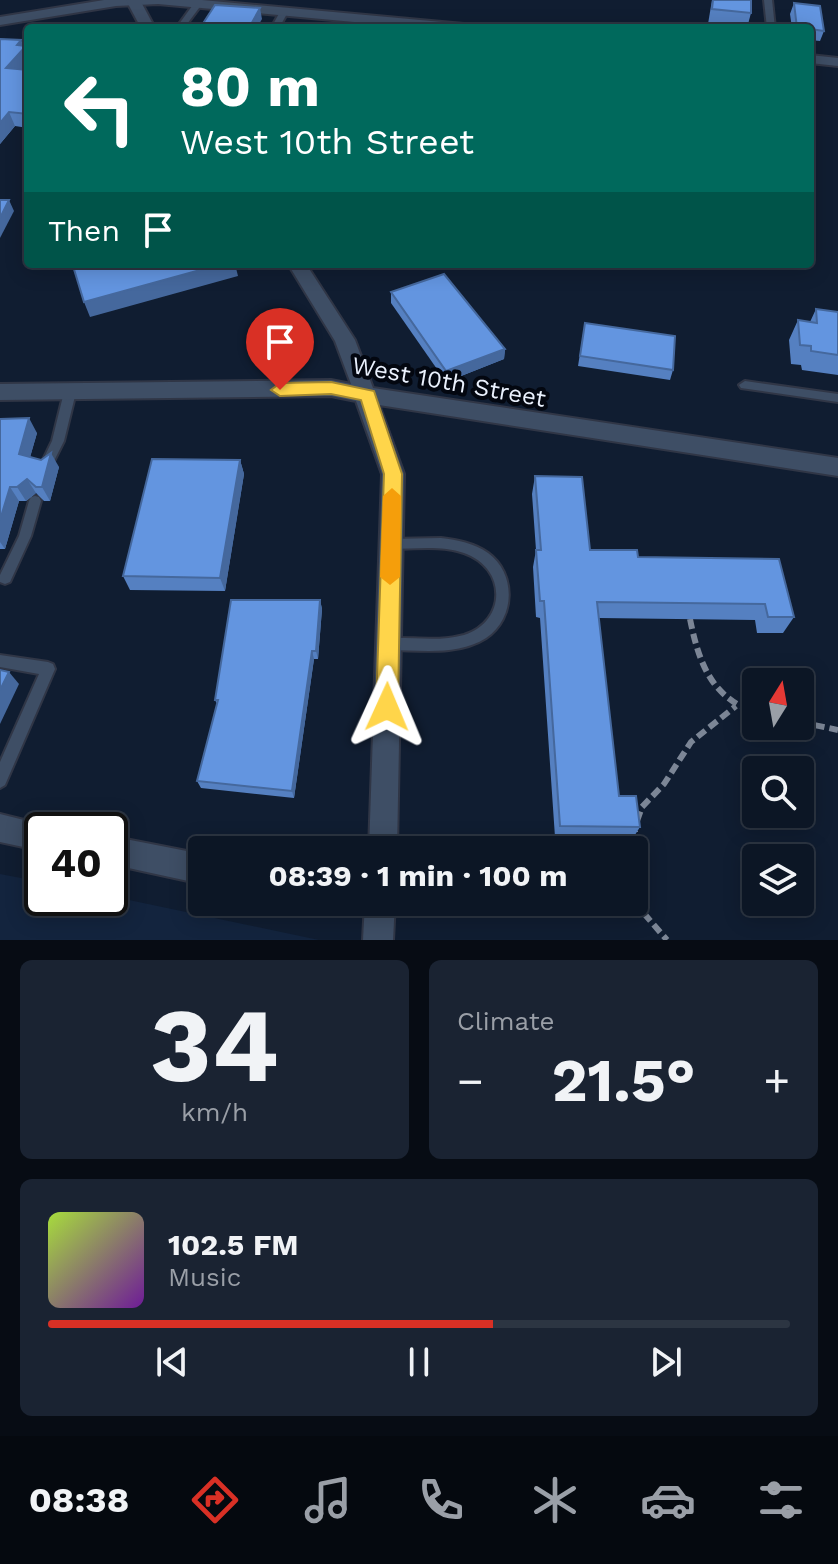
<!DOCTYPE html>
<html lang="en">
<head>
<meta charset="utf-8">
<style>
  body { margin:0; font-family:"Work Sans",sans-serif; background:#1a2332; color:#f1f3f6; height:100vh; display:flex; flex-direction:column; font-size:30px; white-space:nowrap }
  * { box-sizing:border-box; margin:0 }
  p { font-size:26px; color:#9a9fa7 }
  .icon { flex:none; width:44px; height:44px; fill:none; stroke:currentColor; stroke-width:2; stroke-linecap:round; stroke-linejoin:round }
  .map { position:relative; height:940px; overflow:hidden }
  .panel { display:flex; flex-direction:column; gap:20px; padding:20px; background:#070c14; flex:1 }
  .panel>* { flex:none }
  .top-card { position:absolute; left:24px; top:24px; width:790px; height:244px; border-radius:8px; box-shadow:0 4px 20px #0003,0 0 0 2px #2c3542; background:#00695c; color:#fff; overflow:hidden }
  .needle { width:52px; rotate:11deg }
  .controls { position:absolute; left:742px; top:668px; display:grid; gap:16px }
  .controls a { display:grid; place-items:center; width:72px; height:72px; border-radius:8px; background:#0c1625; box-shadow:0 4px 20px #0003,0 0 0 2px #2c3542; font-size:40px }
  .speed { position:absolute; left:24px; top:812px; display:flex; gap:16px; font-size:40px; font-weight:700; text-align:center }
  .speed>* { display:grid; place-content:center; width:104px; height:104px; border-radius:50%; background:#0c1625; box-shadow:0 4px 20px #0003,0 0 0 2px #2c3542; line-height:1 }
  .speed .limit { border:4px solid #111; border-radius:12px; background:#fff; color:#111 }
  .pin { position:absolute; display:grid; place-items:center; width:68px; height:68px; color:#fff; margin:-82px -34px; border-radius:50% 50% 50% 0; rotate:-45deg; box-shadow:0 0 8px #0007 }
  .pin .icon { rotate:45deg }
  .me { position:absolute; width:88px; margin:-44px; rotate:1deg; stroke-linejoin:round; filter:drop-shadow(0 0 6px #0008) }
  .turn { display:flex; align-items:center; gap:28px; height:168px; padding:0 24px; font-size:36px }
  .turn .icon { width:104px; height:104px; stroke-width:2.5 }
  .turn b { display:block; font-size:56px; line-height:68px }
  .then { display:flex; align-items:center; height:76px; padding:0 24px; background:#0003; gap:16px; font-size:30px }
  .big { font-size:60px; font-weight:700; line-height:1.1 }
  .panel .card { flex:1; display:flex; flex-direction:column; justify-content:center; gap:12px; min-width:0; padding:0 28px; border-radius:12px; background:#1a2332 }
  .panel .dial { align-items:center; gap:0 }
  .dial b { font-size:104px; line-height:1 }
  .song { display:flex; align-items:center; gap:24px }
  .cover { width:96px; height:96px; border-radius:12px; background:linear-gradient(135deg,hsl(80 70% 55%),hsl(280 70% 35%)) }
  .played { height:8px; border-radius:4px; background:linear-gradient(90deg,#d93025 60%,#2c3542 60%) }
  .keys { display:flex; justify-content:space-around; direction:ltr }
  .heat { display:flex; justify-content:space-between; align-items:center; font-size:44px; direction:ltr }
  .panel .tiles { flex:1; display:grid; gap:20px; grid-template-columns:1fr 1fr }
  .card:last-child { grid-column:span 2 }
  .trip { position:absolute; left:188px; top:836px; width:460px; height:80px; border-radius:8px; background:#0c1625; box-shadow:0 4px 20px #0003,0 0 0 2px #2c3542; font-weight:700; line-height:80px; text-align:center }
  .tabs { display:flex; height:128px; justify-content:space-around; align-items:center; background:#05090f; color:#9a9fa7 }
  .tabs .icon { width:56px; height:56px }
  .tabs .current { color:#d93025 }
  .tabs b { font-size:36px; color:#f1f3f6 }
  .map>svg:first-child { display:block }
  .built { fill:#13243e }
  .lines { fill:none; stroke-linecap:round; stroke-linejoin:round }
  .service-casing { stroke:#303646; stroke-width:4 }
  .minor-casing { stroke:#303646; stroke-width:4 }
  .tertiary-casing { stroke:#303646; stroke-width:4 }
  .path { stroke:#7c8696; stroke-width:6; stroke-dasharray:10 5; stroke-linecap:butt }
  .service { fill:#3e4e65; fill-rule:evenodd }
  .minor { fill:#3e4e65; fill-rule:evenodd }
  .tertiary { fill:#3e4e65; fill-rule:evenodd }
  .wall { fill:#5580c1 }
  .shaded-wall { fill:#45689d }
  .building { fill:#6395e0; stroke:#45689d; stroke-width:2 }
  .route { fill:#ffd54a; stroke:#a68a30; stroke-width:2 }
  .slow { fill:#f59e0b }
  .labels { text-anchor:middle; stroke-width:8; stroke-linejoin:round; paint-order:stroke }
  .street-label { font-size:24px; fill:#eaf1fd; stroke:#030710 }
</style>
</head>
<body>
<div class="map">
<svg width="838" height="940" viewBox="0 0 838 940">
  <rect width="100%" height="100%" fill="#101d31"/>
  <!-- built -->
  <path class="built" d="M0 874 42 882V898L110 896 319 940H0Z"/>
  <g class="lines">
    <!-- service casing -->
    <g class="service-casing">
      <g id="service">
        <path d="M764 0H772L775 28H767Z"/>
        <path d="M195 2 202 4 187 24 190 28H182L179 24Z"/>
        <path d="M281 10 288 12 279 28H271Z"/>
        <path d="M745 381 838 394V402L741 388 739 385Z"/>
        <path d="M70 388 76 392 64 441 49 471H41L39 468 52 441 64 392Z"/>
        <path d="M35 496 39 497 41 501 31 536 10 582 5 584 0 582V575L19 536 29 501 31 497Z"/>
        <path d="M441 538C457 540 474 543 488 553 516 573 516 618 486 638 458 656 421 650 389 650L384 648 382 644 384 640 389 638C413 637 440 642 464 635 507 621 507 568 464 553 442 545 414 549 390 549L385 548 384 544 385 540 390 539Z"/>
        <path d="M0 655 48 662 53 664 55 669 5 785 0 788V762L39 674 0 667Z"/>
      </g>
    </g>
    <!-- minor casing -->
    <g class="minor-casing">
      <g id="minor">
        <path d="M104 0H202L464 24 471 28H419L158 4 116 6 0 25V17Z"/>
        <path d="M810 55 838 58V66L810 63Z"/>
        <path d="M0 814 52 827 53 830H42V851L0 842Z"/>
        <path d="M110 836 202 854V884L110 864Z"/>
      </g>
    </g>
    <!-- tertiary casing -->
    <g class="tertiary-casing">
      <g id="tertiary">
        <path d="M126 0H140L155 28H141Z"/>
        <path d="M288 264H306L355 340 373 388 838 458V476L379 405 404 474 397 850H369L382 474 356 401 331 396 0 400V384L331 380 351 384 335 341Z"/>
        <path d="M365 902H395L393 940H363Z"/>
      </g>
    </g>
    <!-- path -->
    <g class="path">
      <path d="M690 619C699 663 711 697 756 713"/>
      <path d="M800 722 838 730"/>
      <path d="M637 821 642 807 664 784 691 742 736 706"/>
      <path d="M597 842 602 850"/>
      <path d="M634 862 635 831"/>
      <path d="M634 902 667 940"/>
      <path d="M618 914 626 902"/>
    </g>
    <!-- service -->
    <use href="#service" class="service"/>
    <!-- minor -->
    <use href="#minor" class="minor"/>
    <!-- tertiary -->
    <use href="#tertiary" class="tertiary"/>
  </g>
  <!-- wall -->
  <g class="wall">
    <path d="M712 0H751V13L747 28 708 24Z"/>
    <path d="M794 3 824 31 820 41 810 40V28H792L790 14Z"/>
    <path d="M0 39 21 40 23 45 28 51V63L22 70H28V128L15 126 0 144Z"/>
    <path d="M391 292 505 349 504 359 446 382 391 303Z"/>
    <path d="M816 309 838 312V375L802 370 801 365 791 364 789 340 798 320 810 322Z"/>
    <path d="M583 334 673 370 670 380 578 366Z"/>
    <path d="M0 419 37 433 30 457 59 467 50 501H44L36 493 26 501H19L5 549H0Z"/>
    <path d="M240 460 244 474 225 591 130 590 123 576Z"/>
    <path d="M535 476 590 550 638 557 779 559 794 617 783 633H757L755 620 599 618 619 796 640 827 633 838 555 837 540 618 536 617 533 567 536 550 532 494Z"/>
    <path d="M320 600 322 609 318 659H314L294 798 201 788 197 781 217 704 215 700Z"/>
  </g>
  <!-- shaded-wall -->
  <g class="shaded-wall">
    <path d="M260 8 262 19 257 28H249Z"/>
    <path d="M21 40 24 48 26 46 28 51V63L12 82 6 68 17 45Z"/>
    <path d="M9 112 15 126 0 144V123Z"/>
    <path d="M9 200 14 211 0 238V218Z"/>
    <path d="M222 264H235L238 276 90 317 84 302Z"/>
    <path d="M505 349 504 359 446 382V371Z"/>
    <path d="M29 418 37 433 27 468 19 454Z"/>
    <path d="M51 453 59 467 50 501 42 487Z"/>
    <path d="M240 460 244 474 225 591 220 578Z"/>
    <path d="M27 479 36 493 26 501 17 487Z"/>
    <path d="M10 487 19 501 5 549 0 542V520Z"/>
    <path d="M320 600 322 609 318 659 316 651Z"/>
    <path d="M312 651 314 659 294 798 292 791Z"/>
    <path d="M9 672 19 684 0 724V690Z"/>
  </g>
  <!-- building -->
  <g class="building">
    <path d="M713 0H751V13L712 9Z"/>
    <path d="M794 3 820 6 824 31 810 29V28H797Z"/>
    <path d="M215 5 260 8 249 28H200Z"/>
    <path d="M0 39 21 40 17 45 26 46 6 68 28 70V114L9 112 0 123Z"/>
    <path d="M0 200H9L0 218Z"/>
    <path d="M81 264H222L84 302 73 266Z"/>
    <path d="M444 274 505 349 446 371 391 292Z"/>
    <path d="M816 309 838 312V355L811 351V346L800 345 798 320 817 323Z"/>
    <path d="M585 323 675 336 673 370 580 356Z"/>
    <path d="M29 418 19 454 41 460 51 453 42 487H36L27 479 17 487H10L0 520V419Z"/>
    <path d="M152 459 240 460 220 578 123 576Z"/>
    <path d="M535 476 582 477 590 550H637L638 557 779 559 794 617H768L765 604 597 602 619 796H636L640 827 560 826 544 601H540L536 550H541Z"/>
    <path d="M231 600H320L316 651H312L292 791 197 781 218 700H215Z"/>
    <path d="M0 670 9 672 0 690Z"/>
  </g>
  <!-- route -->
  <path class="route" d="M331 382 374 391 402 474 398 707 395 714 387 717 379 714 376 707 384 474 361 400 331 394 280 396 271 390 280 383Z"/>
  <!-- slow -->
  <path class="slow" d="M392 488 401 496 400 577 390 585 380 577 383 496Z"/>
  <g class="labels">
    <!-- street labels -->
    <g class="street-label">
      <text transform="translate(449 382) rotate(10)" y="8">West 10th Street</text>
    </g>
  </g>
</svg>
<div class="controls">
<a><svg class="needle" viewBox="-14 -14 28 28"><path d="M0-13l5 13h-10z" fill="#e53935"/><path d="M0 13l5-13h-10z" fill="#9a9fa7"/></svg></a>
<a><svg class="icon" aria-label="search" viewBox="0 0 24 24"><circle cx="10" cy="10" r="6"/><path d="M15 15l6 6"/></svg></a>
<a><svg class="icon" aria-label="layers" viewBox="0 0 24 24"><path d="M12 4l9 5-9 5-9-5zM3 14l9 5 9-5"/></svg></a>
</div>
<div class="speed"><div class="limit">40</div></div>
<div class="pin" style="left:280px;top:390px;background:#d93025"><svg class="icon" aria-label="arrive" viewBox="0 0 24 24"><path d="M6 21V4h12l-3 4 3 4H6"/></svg></div>
<svg class="me" style="left:387px;top:707px" viewBox="-20 -20 40 40"><path d="M0-17L14 15 0 8-14 15z" fill="#ffd54a" stroke="#fff" stroke-width="4"/></svg>
<div class="trip">08:39 · 1 min · 100 m</div>
<div class="top-card">
<div class="turn"><svg class="icon" aria-label="left" viewBox="0 0 24 24"><path d="M17 20v-9H6M10 6l-5 5 5 5"/></svg><div><b>80 m</b>West 10th Street</div></div>
<div class="then">Then<svg class="icon" aria-label="arrive" viewBox="0 0 24 24"><path d="M6 21V4h12l-3 4 3 4H6"/></svg></div>
</div>
</div>
<section class="panel">
<div class="tiles">
<div class="card dial"><b>34</b><p>km/h</p></div>
<div class="card"><p>Climate</p>
<div class="heat"><a>−</a><b class="big">21.5°</b><a>+</a></div>
</div>
<div class="card">
<div class="song"><i class="cover"></i><div><b>102.5 FM</b><p>Music</p></div></div>
<div class="played"></div>
<div class="keys"><svg class="icon" aria-label="previous" viewBox="0 0 24 24"><path d="M18 5L8 12l10 7zM5 5v14"/></svg><svg class="icon" aria-label="pause" viewBox="0 0 24 24"><path d="M8 5v14M16 5v14"/></svg><svg class="icon" aria-label="next" viewBox="0 0 24 24"><path d="M6 5l10 7-10 7zM19 5v14"/></svg></div>
</div>
</div>
</section>
<nav class="tabs">
<b>08:38</b>
<svg class="icon current" aria-label="directions" viewBox="0 0 24 24"><path d="M12 3l9 9-9 9-9-9zM9 14v-3h6M13 9l2 2-2 2"/></svg>
<svg class="icon" aria-label="music" viewBox="0 0 24 24"><path d="M9 18V5l10-2v13"/><circle cx="6" cy="18" r="3"/><circle cx="16" cy="16" r="3"/></svg>
<svg class="icon" aria-label="phone" viewBox="0 0 24 24"><path d="M5 4h4l2 5-3 2q2 4 5 5l2-3 5 2v4C11 20 4 13 5 4z"/></svg>
<svg class="icon" aria-label="climate" viewBox="0 0 24 24"><path d="M12 3v18M4 7l16 10M4 17L20 7"/></svg>
<svg class="icon" aria-label="car" viewBox="0 0 24 24"><path d="M5 17H2v-5l4-1 3-4h7l3 4 3 1v5h-3M9 17h6M6 11h13"/><circle cx="7" cy="17" r="2"/><circle cx="17" cy="17" r="2"/></svg>
<svg class="icon" aria-label="filters" viewBox="0 0 24 24"><path d="M4 7h16M4 17h16"/><circle cx="9" cy="7" r="2"/><circle cx="15" cy="17" r="2"/></svg>
</nav>
</body>
</html>
